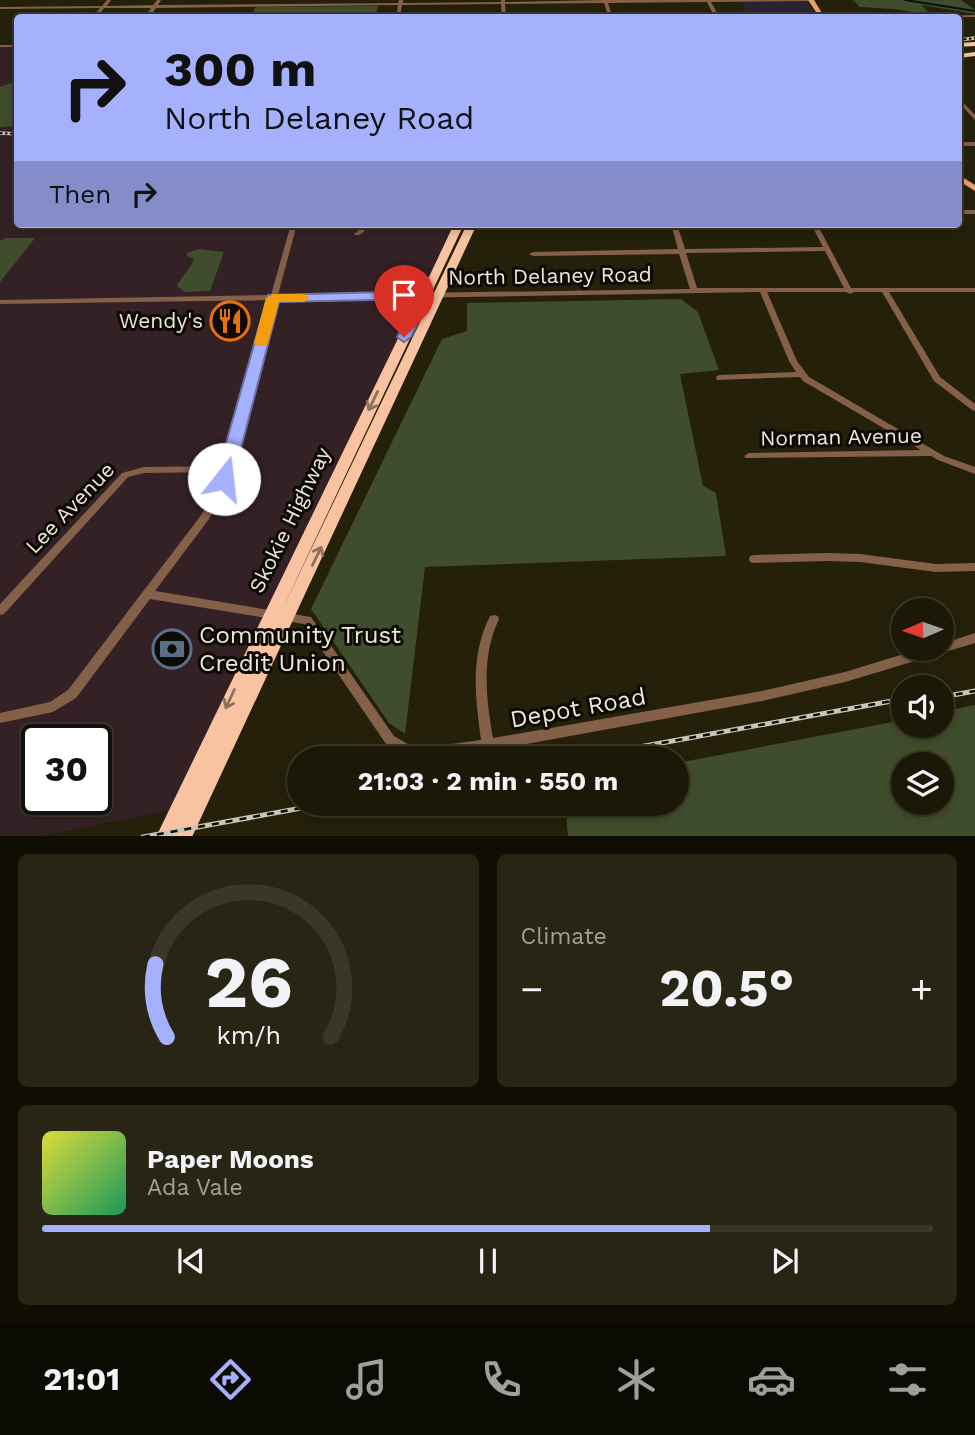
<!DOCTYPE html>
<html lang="en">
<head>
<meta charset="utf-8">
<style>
  body { margin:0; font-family:"Work Sans",sans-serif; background:#292515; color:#f1f3f6; height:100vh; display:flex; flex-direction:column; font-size:26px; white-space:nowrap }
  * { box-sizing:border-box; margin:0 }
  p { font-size:23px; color:#a0a09b }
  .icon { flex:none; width:38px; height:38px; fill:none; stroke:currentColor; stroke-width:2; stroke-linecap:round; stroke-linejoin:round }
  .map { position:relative; height:836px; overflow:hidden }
  .sheet { display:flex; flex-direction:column; gap:18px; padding:18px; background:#0f0d04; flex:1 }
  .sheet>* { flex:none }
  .hud { position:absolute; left:14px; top:14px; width:948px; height:214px; border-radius:7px; box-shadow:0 4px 10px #0003,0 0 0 2px #3a3728; background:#a5b1fc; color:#111; overflow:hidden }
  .needle { width:46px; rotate:268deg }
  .controls { position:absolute; left:891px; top:598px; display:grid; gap:14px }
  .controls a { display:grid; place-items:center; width:63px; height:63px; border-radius:50%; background:#1c1807; box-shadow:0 4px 10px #0003,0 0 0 2px #3a3728; font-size:35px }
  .speed { position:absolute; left:21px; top:724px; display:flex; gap:14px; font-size:35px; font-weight:700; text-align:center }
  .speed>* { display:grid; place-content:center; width:91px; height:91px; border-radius:50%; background:#1c1807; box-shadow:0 4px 10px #0003,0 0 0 2px #3a3728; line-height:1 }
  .speed .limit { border:4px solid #111; border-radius:10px; background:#fff; color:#111 }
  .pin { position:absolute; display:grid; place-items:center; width:60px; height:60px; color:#fff; margin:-72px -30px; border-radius:50% 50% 50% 0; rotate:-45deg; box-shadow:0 0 7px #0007 }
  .pin .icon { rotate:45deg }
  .me { position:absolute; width:77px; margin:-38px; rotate:16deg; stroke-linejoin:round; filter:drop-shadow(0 0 5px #0008) }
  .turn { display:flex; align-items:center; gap:24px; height:147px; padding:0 35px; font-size:32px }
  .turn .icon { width:91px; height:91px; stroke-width:2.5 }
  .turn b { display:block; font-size:49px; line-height:60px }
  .then { display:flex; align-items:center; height:66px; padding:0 35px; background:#0003; gap:14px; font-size:26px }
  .big { font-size:52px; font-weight:700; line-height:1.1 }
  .sheet .widget { flex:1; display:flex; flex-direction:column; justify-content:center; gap:10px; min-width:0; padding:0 24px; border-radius:10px; background:#292515 }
  .sheet .dial { align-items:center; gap:0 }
  .dial svg { height:182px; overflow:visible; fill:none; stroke:#3a3728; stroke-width:7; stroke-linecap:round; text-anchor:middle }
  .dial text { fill:#f1f3f6; stroke:none }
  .song { display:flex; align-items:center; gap:21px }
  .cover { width:84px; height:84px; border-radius:10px; background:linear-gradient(135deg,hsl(60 70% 55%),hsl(150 70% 35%)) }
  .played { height:7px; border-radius:4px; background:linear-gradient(90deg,#a5b1fc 75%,#3a3728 75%) }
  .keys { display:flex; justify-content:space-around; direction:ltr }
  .heat { display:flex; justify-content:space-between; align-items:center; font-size:38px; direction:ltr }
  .sheet .tiles { flex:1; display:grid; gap:18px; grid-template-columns:1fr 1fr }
  .widget:last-child { grid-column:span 2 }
  .trip { position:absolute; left:287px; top:746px; width:402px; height:70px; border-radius:35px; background:#1c1807; box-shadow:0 4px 10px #0003,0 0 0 2px #3a3728; font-weight:700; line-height:70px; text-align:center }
  .dock { display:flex; height:112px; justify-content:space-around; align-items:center; background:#0b0a03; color:#a0a09b }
  .dock .icon { width:49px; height:49px }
  .dock .on { color:#a5b1fc }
  .dock b { font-size:32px; color:#f1f3f6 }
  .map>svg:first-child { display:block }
  .commercial { fill:#292434 }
  .industrial { fill:#342125; fill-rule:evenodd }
  .green { fill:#404d2c; fill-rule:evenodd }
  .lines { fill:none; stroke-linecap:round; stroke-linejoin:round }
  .stream { stroke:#011115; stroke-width:2 }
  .minor { fill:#846049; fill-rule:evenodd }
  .major { fill:#ea9f6f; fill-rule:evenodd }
  .highway { fill:#f9c3a1; fill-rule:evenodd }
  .rail-far1-casing { stroke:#c9c5b6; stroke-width:3.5 }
  .rail-casing { stroke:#c9c5b6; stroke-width:5 }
  .rail-far1 { stroke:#0c0a03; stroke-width:2; stroke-dasharray:2.5; stroke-linecap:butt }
  .rail { stroke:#0c0a03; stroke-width:2.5; stroke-dasharray:7; stroke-linecap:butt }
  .oneway { stroke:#8e705a }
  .route { fill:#a5b1fc; stroke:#6b73a4; stroke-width:2 }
  .slow { fill:#f59e0b }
  .labels { text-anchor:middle; stroke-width:6; stroke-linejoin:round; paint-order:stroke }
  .street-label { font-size:21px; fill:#ece8da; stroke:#0c0a03 }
  .poi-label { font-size:21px; fill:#ece8da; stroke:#0c0a03; text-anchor:end }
  .near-poi-label { font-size:24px; fill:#ece8da; stroke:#0c0a03; text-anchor:start }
  .near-street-label { font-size:24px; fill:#ece8da; stroke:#0c0a03 }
</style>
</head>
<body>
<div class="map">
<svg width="975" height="837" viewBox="0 0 975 837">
  <rect width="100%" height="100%" fill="#252009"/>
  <!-- commercial -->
  <path class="commercial" d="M806 0 817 17H739L736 10H746L741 1Z"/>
  <!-- industrial -->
  <path class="industrial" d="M0 46H17L18 224H459L270 615 168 811 35 837 0 836ZM37 740H96V800H37Z"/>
  <!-- green -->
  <g class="green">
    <path d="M853 0H961L975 10V14L922 5 930 15 894 9 860 7Z"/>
    <path d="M378 6 375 17H357L359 15C342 12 327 12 311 17L307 13H286L280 17H250L255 8 259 7Z"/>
    <path d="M17 81V126L0 127V87Z"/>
    <path d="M6 238H35L0 282V241Z"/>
    <path d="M198 249 224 252 210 291 185 292 177 286C182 275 190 270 194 259L187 256V253Z"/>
    <path d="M681 299 698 312 719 370 680 374 703 486 716 493 726 556 425 567 405 734 389 723 311 609 442 339 467 331V303Z"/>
    <path d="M975 705V836H568L565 803H677V763L903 720V726H942V712ZM903 765H942V803H903Z"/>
  </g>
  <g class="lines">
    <!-- stream -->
    <path class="stream" d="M905 0 975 11"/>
    <!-- minor -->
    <g class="minor">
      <path d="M107 0H111L107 6 153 5 157 0H161L158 5 398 3 399 0H403V3L501 2V0H505V2L603 0H813L811 1 711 2 720 18H715L707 2 608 3 613 18H609L604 3 505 4 506 18H502L501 4 402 5 400 18H396L398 5 156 8 149 18H144L151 8H104L97 18H92L100 8 0 9V7L102 6Z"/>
      <path d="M975 15V17L889 18 891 17Z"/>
      <rect x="0" y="45" width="18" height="2"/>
      <path d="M959 98 975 115V120L959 103Z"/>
      <rect x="959" y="142" width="16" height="4"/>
      <rect x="959" y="210" width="16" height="4"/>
      <path d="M291 224H297L278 295 690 289 679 254 533 256 529 254 533 252 678 249 671 224H677L685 249 823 247 811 224H817L851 288H975V292H889L940 377 975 404V411L972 410 934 381 882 292H854L850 294 846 292H767L797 361 809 377 944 456 975 467V474L938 460 931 456 746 458 744 456 749 453 921 450 803 381 800 377 717 380 716 378 717 376 720 375 796 372 789 361 760 292 277 300 233 469 226 488 209 519 155 591 311 617 394 736 411 746 422 748 481 740C475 697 470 655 490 616L494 615 498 616 499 619C481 656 486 699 493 738L762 691 845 672 920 649H942V644L975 633V643L845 682 762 701 510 747 435 758H414L405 755 386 744 304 624 150 599 76 698 53 712 0 723V713L50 702 68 690 202 514 216 488 221 472 144 473 128 477 4 614 0 615V604L122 473 144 467 224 466 270 300 0 304V300L271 295ZM825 251 844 288H697L686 253Z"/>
      <path d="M360 224H366L364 232 359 235H355L354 234 358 231Z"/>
      <path d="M826 553 860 554 936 564 975 563V571L936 572 860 562 826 561 754 563 750 562 749 559 750 556 754 555Z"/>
    </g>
    <!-- major -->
    <g class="major">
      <path d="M808 0H814L825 18H820Z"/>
      <path d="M959 175 975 185V191L959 181Z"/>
    </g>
    <!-- highway -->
    <g class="highway">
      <path d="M975 42V46L959 47V43Z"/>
      <path d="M975 52V56L959 58V54Z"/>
      <path d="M454 224H464L281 612 467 224H477L192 837H156L422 289 396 299 391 296 412 287 429 277Z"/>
    </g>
    <!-- rail-far1 casing -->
    <g class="rail-far1-casing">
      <g id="rail-far1">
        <path d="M959 40 975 38"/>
        <path d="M0 133 18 134"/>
      </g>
    </g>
    <!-- rail casing -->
    <g class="rail-casing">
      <g id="rail">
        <path d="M942 697 975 691"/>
        <path d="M579 758 903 699"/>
        <path d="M320 811 361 803"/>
        <path d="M143 837 329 803"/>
      </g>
    </g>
    <!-- rail-far1 -->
    <use href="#rail-far1" class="rail-far1"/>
    <!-- rail -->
    <use href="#rail" class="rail"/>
  </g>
  <!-- one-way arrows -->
  <defs><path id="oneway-shaft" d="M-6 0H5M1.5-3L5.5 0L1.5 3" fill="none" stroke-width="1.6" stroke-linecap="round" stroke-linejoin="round" transform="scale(1.75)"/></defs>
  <g class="oneway">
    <use href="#oneway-shaft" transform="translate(373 401) rotate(116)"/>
    <use href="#oneway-shaft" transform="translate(317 556) rotate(-64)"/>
    <use href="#oneway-shaft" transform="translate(230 699) rotate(115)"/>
  </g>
  <!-- route -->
  <path class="route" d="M425 291 431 295 411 337 404 342 397 337 416 299 279 302 233 479 230 483H218L216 479 268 295Z"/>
  <!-- slow -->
  <path class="slow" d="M273 294H304L310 298 304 302H279L268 343 266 346H256L254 343 266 298Z"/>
  <!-- icons -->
  <defs>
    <g id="restaurant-ring" transform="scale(2.0125)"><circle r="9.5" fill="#0c0a03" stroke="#e8710a" stroke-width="1.5"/><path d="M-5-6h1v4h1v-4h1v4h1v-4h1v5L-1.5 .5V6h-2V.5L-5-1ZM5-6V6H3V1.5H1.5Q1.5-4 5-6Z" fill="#e8710a"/></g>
    <g id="bank-ring" transform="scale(2.0125)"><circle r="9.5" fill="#0c0a03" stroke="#5c6f8a" stroke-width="1.5"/><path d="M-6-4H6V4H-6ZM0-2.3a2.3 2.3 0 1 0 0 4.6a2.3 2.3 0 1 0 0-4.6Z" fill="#5c6f8a"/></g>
  </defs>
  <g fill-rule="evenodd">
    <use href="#restaurant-ring" x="230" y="321"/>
    <use href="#bank-ring" x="172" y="649"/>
  </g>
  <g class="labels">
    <!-- street labels -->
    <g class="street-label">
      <text transform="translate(550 276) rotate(-1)" y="7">North Delaney Road</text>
      <text transform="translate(841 437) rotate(-1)" y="7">Norman Avenue</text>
      <text transform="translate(70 508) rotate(-46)" y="7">Lee Avenue</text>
      <text transform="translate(290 520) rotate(-64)" y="7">Skokie Highway</text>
    </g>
    <!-- poi labels -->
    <g class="poi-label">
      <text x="203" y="328">Wendy's</text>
    </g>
    <!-- near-poi labels -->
    <g class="near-poi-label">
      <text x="199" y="643">Community Trust<tspan x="199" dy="28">Credit Union</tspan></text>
    </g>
    <!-- near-street labels -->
    <g class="near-street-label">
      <text transform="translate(578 708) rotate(-10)" y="8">Depot Road</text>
    </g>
  </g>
</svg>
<div class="controls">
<a><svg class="needle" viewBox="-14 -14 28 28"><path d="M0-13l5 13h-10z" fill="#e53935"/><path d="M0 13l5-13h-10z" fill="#a0a09b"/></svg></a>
<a><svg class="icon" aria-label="sound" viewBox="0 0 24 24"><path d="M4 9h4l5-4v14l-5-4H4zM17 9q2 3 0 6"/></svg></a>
<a><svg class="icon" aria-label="layers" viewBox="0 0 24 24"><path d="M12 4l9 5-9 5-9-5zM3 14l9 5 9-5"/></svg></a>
</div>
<div class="speed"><div class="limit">30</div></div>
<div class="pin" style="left:404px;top:337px;background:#d93025"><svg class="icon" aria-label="arrive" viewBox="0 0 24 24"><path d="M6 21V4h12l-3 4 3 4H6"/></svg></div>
<svg class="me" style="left:224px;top:479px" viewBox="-20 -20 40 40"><circle r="19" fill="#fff"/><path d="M0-13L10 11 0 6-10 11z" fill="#a5b1fc"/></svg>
<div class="trip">21:03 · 2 min · 550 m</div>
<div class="hud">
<div class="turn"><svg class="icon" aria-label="right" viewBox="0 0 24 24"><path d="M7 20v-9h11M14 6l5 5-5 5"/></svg><div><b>300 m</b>North Delaney Road</div></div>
<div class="then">Then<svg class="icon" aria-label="right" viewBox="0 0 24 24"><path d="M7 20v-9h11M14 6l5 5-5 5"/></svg></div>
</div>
</div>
<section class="sheet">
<div class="tiles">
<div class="widget dial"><svg viewBox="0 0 100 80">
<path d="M14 69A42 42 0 1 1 86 69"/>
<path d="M14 69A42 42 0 0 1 9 37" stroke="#a5b1fc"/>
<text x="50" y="56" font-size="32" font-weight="700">26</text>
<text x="50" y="72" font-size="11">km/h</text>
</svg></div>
<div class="widget"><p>Climate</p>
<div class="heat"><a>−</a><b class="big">20.5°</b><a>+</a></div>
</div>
<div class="widget">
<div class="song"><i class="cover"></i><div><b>Paper Moons</b><p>Ada Vale</p></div></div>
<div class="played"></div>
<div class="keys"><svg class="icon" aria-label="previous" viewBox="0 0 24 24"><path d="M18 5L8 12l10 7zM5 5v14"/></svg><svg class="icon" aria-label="pause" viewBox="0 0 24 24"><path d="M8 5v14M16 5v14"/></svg><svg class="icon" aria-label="next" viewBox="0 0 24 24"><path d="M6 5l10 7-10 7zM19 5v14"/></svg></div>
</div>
</div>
</section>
<nav class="dock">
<b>21:01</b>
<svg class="icon on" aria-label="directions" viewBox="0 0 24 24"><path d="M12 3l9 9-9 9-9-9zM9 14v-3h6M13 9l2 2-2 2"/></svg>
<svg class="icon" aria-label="music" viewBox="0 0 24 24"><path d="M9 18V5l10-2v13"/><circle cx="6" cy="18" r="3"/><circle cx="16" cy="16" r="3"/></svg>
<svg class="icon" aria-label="phone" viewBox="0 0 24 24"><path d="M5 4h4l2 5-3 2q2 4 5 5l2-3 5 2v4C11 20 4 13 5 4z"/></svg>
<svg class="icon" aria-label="climate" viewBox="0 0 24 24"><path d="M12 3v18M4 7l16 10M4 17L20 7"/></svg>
<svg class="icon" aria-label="car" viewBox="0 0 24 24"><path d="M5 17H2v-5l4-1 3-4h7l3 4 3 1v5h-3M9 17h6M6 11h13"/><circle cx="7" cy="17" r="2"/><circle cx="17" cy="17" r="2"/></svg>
<svg class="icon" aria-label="filters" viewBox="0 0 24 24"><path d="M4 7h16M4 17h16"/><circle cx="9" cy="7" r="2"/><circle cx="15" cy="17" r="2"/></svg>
</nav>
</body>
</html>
